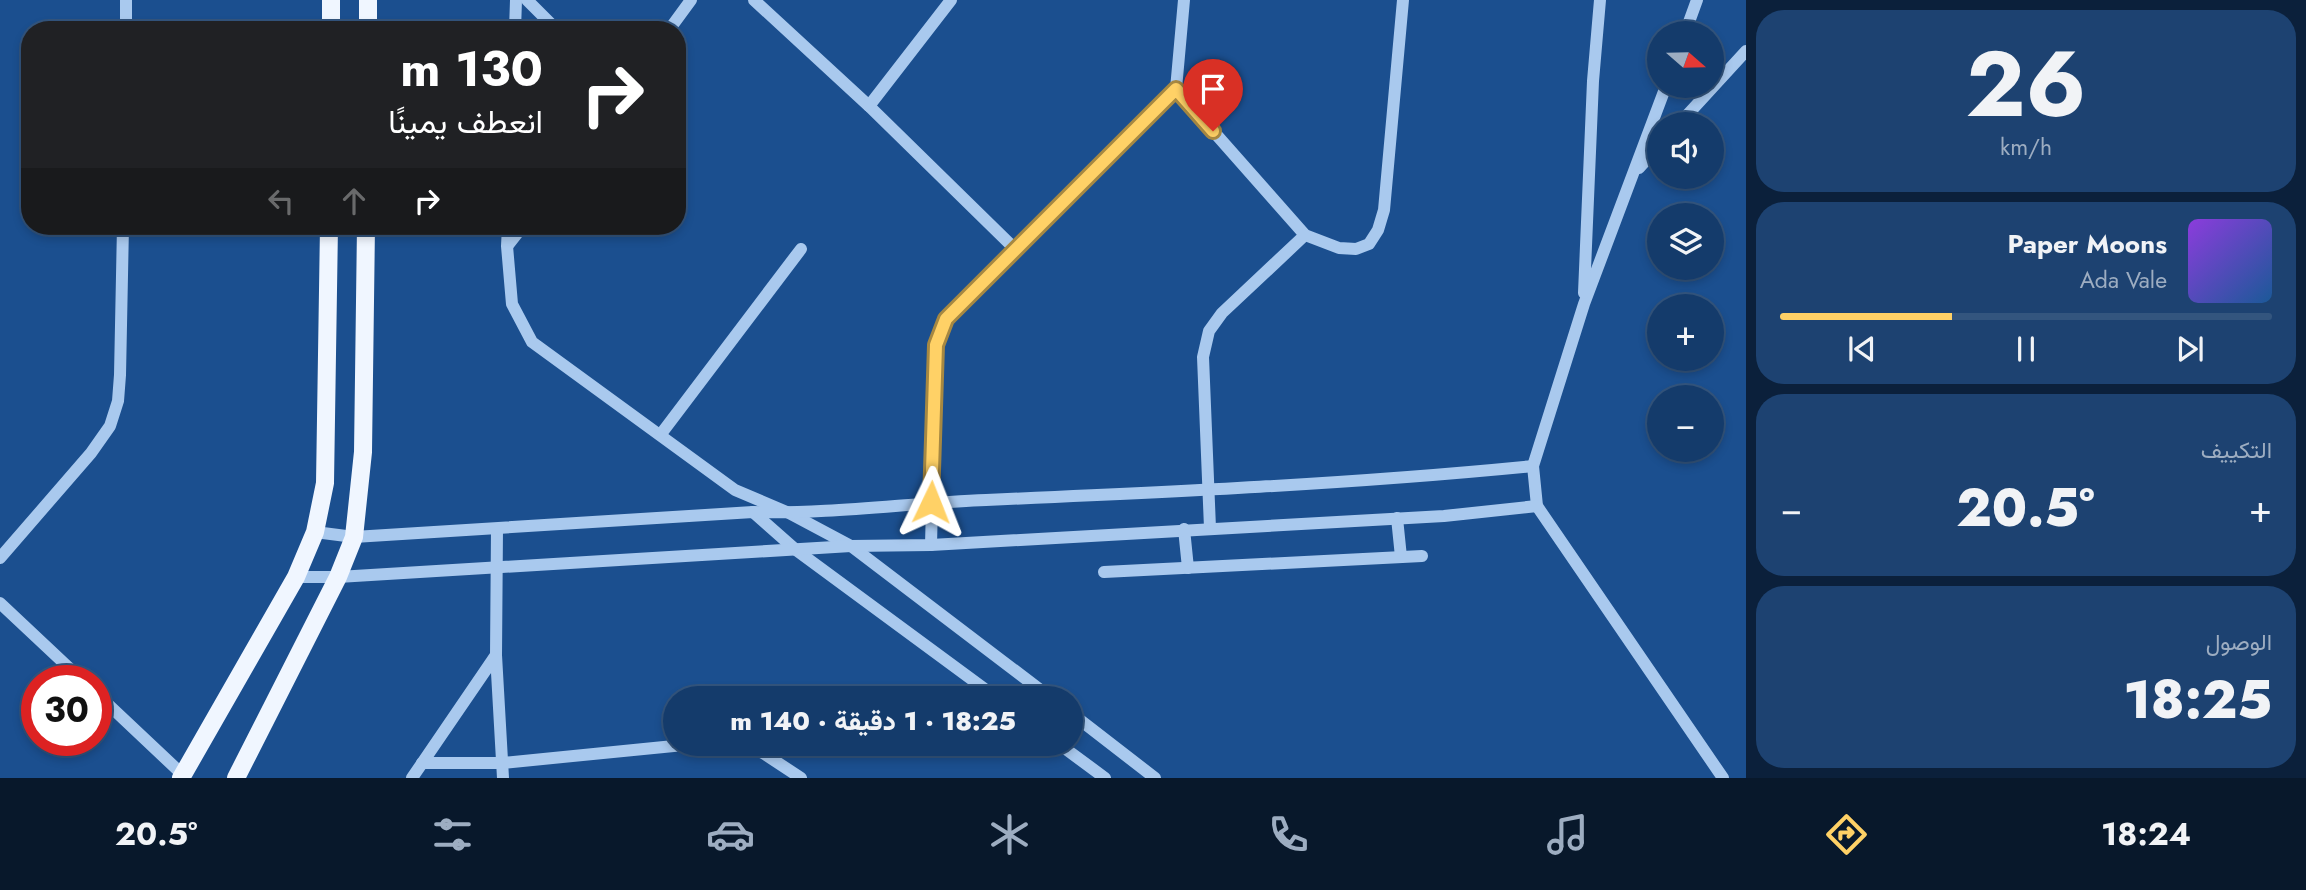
<!DOCTYPE html>
<html lang="ar">
<head>
<meta charset="utf-8">
<style>
  body { margin:0; font-family:Jost,Vazirmatn,sans-serif; background:#1d4271; color:#f1f3f6; direction:rtl; height:100vh; display:flex; flex-direction:column; font-size:26px; white-space:nowrap }
  * { box-sizing:border-box; margin:0 }
  p { font-size:23px; color:#9dadc1 }
  .icon { flex:none; width:38px; height:38px; fill:none; stroke:currentColor; stroke-width:2; stroke-linecap:round; stroke-linejoin:round }
  .map { position:relative; flex:1; overflow:hidden; direction:ltr }
  .panel { display:flex; flex-direction:column; gap:10px; padding:10px; background:#0b203b; width:560px }
  .panel>* { flex:none }
  .banner { position:absolute; left:21px; top:21px; width:665px; height:214px; border-radius:28px; box-shadow:0 4px 10px #0003,0 0 0 2px #33557e; direction:rtl; background:#202124; color:#fff; overflow:hidden }
  .needle { width:46px; rotate:110deg }
  .tools { position:absolute; left:1647px; top:21px; display:grid; gap:14px }
  .tools a { display:grid; place-items:center; width:77px; height:77px; border-radius:50%; background:#143b6b; box-shadow:0 4px 10px #0003,0 0 0 2px #33557e; font-size:35px }
  .speed { position:absolute; left:21px; top:665px; display:flex; gap:14px; font-size:35px; font-weight:700; text-align:center }
  .speed>* { display:grid; place-content:center; width:91px; height:91px; border-radius:50%; background:#143b6b; box-shadow:0 4px 10px #0003,0 0 0 2px #33557e; line-height:1 }
  .speed .limit { border:10px solid #d22; background:#fff; color:#111 }
  .pin { position:absolute; display:grid; place-items:center; width:60px; height:60px; color:#fff; margin:-72px -30px; border-radius:50% 50% 50% 0; rotate:-45deg; box-shadow:0 0 7px #0007 }
  .pin .icon { rotate:45deg }
  .me { position:absolute; width:77px; margin:-38px; rotate:2deg; stroke-linejoin:round; filter:drop-shadow(0 0 5px #0008) }
  .turn { display:flex; align-items:center; gap:24px; height:147px; padding:0 28px; font-size:32px }
  .turn .icon { width:91px; height:91px; stroke-width:2.5 }
  .turn b { display:block; font-size:49px; line-height:60px }
  .lanes { display:flex; align-items:center; height:66px; padding:0 28px; background:#0003; justify-content:center; gap:35px; direction:ltr }
  .lanes .off { opacity:.35 }
  .big { font-size:52px; font-weight:800; line-height:1.1 }
  .panel .tile { flex:1; display:flex; flex-direction:column; justify-content:center; gap:10px; min-width:0; padding:0 24px; border-radius:28px; background:#1d4271 }
  .panel .dial { align-items:center; gap:0 }
  .dial b { font-size:91px; line-height:1 }
  .song { display:flex; align-items:center; gap:21px }
  .cover { width:84px; height:84px; border-radius:10px; background:linear-gradient(135deg,hsl(270 70% 55%),hsl(210 70% 35%)) }
  .played { height:7px; border-radius:4px; background:linear-gradient(90deg,#ffd166 35%,#33557e 35%) }
  .keys { display:flex; justify-content:space-around; direction:ltr }
  .heat { display:flex; justify-content:space-between; align-items:center; font-size:38px; direction:ltr }
  .trip { position:absolute; left:663px; top:686px; width:420px; height:70px; border-radius:35px; background:#143b6b; box-shadow:0 4px 10px #0003,0 0 0 2px #33557e; font-weight:800; line-height:70px; text-align:center; direction:rtl }
  .tab-bar { display:flex; height:112px; justify-content:space-around; align-items:center; background:#08182b; color:#9dadc1 }
  .tab-bar .icon { width:49px; height:49px }
  .tab-bar .current { color:#ffd166 }
  .tab-bar b { font-size:32px; color:#f1f3f6 }
  main { display:flex; flex:1; min-height:0 }
  .map>svg:first-child { display:block }
  .lines { fill:none; stroke-linecap:round; stroke-linejoin:round }
  .minor { stroke:#a9c9ee; stroke-width:12 }
  .major { stroke:#f0f6ff; stroke-width:18 }
  .route-casing { stroke:#a68842; stroke-width:18 }
  .route { stroke:#ffd166; stroke-width:12 }
</style>
</head>
<body>
<main>
<section class="panel">
<div class="tile dial"><b>26</b><p>km/h</p></div>
<div class="tile">
<div class="song"><i class="cover"></i><div><b>Paper Moons</b><p>Ada Vale</p></div></div>
<div class="played"></div>
<div class="keys"><svg class="icon" aria-label="previous" viewBox="0 0 24 24"><path d="M18 5L8 12l10 7zM5 5v14"/></svg><svg class="icon" aria-label="pause" viewBox="0 0 24 24"><path d="M8 5v14M16 5v14"/></svg><svg class="icon" aria-label="next" viewBox="0 0 24 24"><path d="M6 5l10 7-10 7zM19 5v14"/></svg></div>
</div>
<div class="tile"><p>التكييف</p>
<div class="heat"><a>−</a><b class="big">20.5°</b><a>+</a></div>
</div>
<div class="tile"><p>الوصول</p><b class="big">18:25</b></div>
</section>
<div class="map">
<svg width="1746" height="778" viewBox="0 0 1746 778">
  <rect width="100%" height="100%" fill="#1b4f8f"/>
  <g class="lines">
    <!-- minor -->
    <g class="minor">
      <path d="M527 0 557 30"/>
      <path d="M754 0 869 106 1015 249"/>
      <path d="M1184 0 1176 89 1305 235 1339 248 1356 249 1369 244 1378 230 1384 210 1403 0"/>
      <path d="M126 30V0"/>
      <path d="M515 30 516 0"/>
      <path d="M669 30 691 0"/>
      <path d="M1685 33 1697 0"/>
      <path d="M1666 86 1584 304 1533 466 1537 506 1723 778"/>
      <path d="M869 106 951 0"/>
      <path d="M1679 124 1746 51"/>
      <path d="M1639 168 1659 146"/>
      <path d="M508 226 507 246 512 304 532 342 735 490 789 513 851 546 1051 698"/>
      <path d="M508 245 523 226"/>
      <path d="M1584 293 1593 81 1600 0"/>
      <path d="M661 434 801 249"/>
      <path d="M753 512 796 550 997 698"/>
      <path d="M1397 518 1401 557"/>
      <path d="M1210 528 1203 357 1209 331 1222 313 1305 235"/>
      <path d="M497 529 496 655 503 778"/>
      <path d="M1184 529 1188 568"/>
      <path d="M315 532 354 537 753 512C831 514 909 503 986 500 1169 492 1351 484 1533 466"/>
      <path d="M931 545 936 345 941 328 956 308 1176 89"/>
      <path d="M0 558 91 453 110 426 118 401 120 375 123 226"/>
      <path d="M1104 572 1422 556"/>
      <path d="M296 577H338L851 546 931 545 1444 516 1537 506"/>
      <path d="M0 603 83 681"/>
      <path d="M96 693 183 775"/>
      <path d="M1071 713 1155 778"/>
      <path d="M744 744 763 753 801 778"/>
      <path d="M1059 744 1105 778"/>
      <path d="M422 763H502L694 744"/>
      <path d="M412 778 496 655"/>
    </g>
    <!-- major -->
    <g class="major">
      <path d="M331 30V0"/>
      <path d="M368 30V0"/>
      <path d="M181 778 296 577 315 532 325 483 329 226"/>
      <path d="M236 778 338 577 354 537 363 452 366 226"/>
    </g>
  </g>
  <g class="lines">
    <!-- route casing -->
    <g class="route-casing">
      <path id="route" d="M931 502 936 345 946 319 1176 89 1213 131"/>
    </g>
    <!-- route -->
    <use href="#route" class="route"/>
  </g>
</svg>
<div class="tools">
<a><svg class="needle" viewBox="-14 -14 28 28"><path d="M0-13l5 13h-10z" fill="#e53935"/><path d="M0 13l5-13h-10z" fill="#9dadc1"/></svg></a>
<a><svg class="icon" aria-label="sound" viewBox="0 0 24 24"><path d="M4 9h4l5-4v14l-5-4H4zM17 9q2 3 0 6"/></svg></a>
<a><svg class="icon" aria-label="layers" viewBox="0 0 24 24"><path d="M12 4l9 5-9 5-9-5zM3 14l9 5 9-5"/></svg></a>
<a>+</a>
<a>−</a>
</div>
<div class="speed"><div class="limit">30</div></div>
<div class="pin" style="left:1213px;top:131px;background:#d93025"><svg class="icon" aria-label="arrive" viewBox="0 0 24 24"><path d="M6 21V4h12l-3 4 3 4H6"/></svg></div>
<svg class="me" style="left:931px;top:502px" viewBox="-20 -20 40 40"><path d="M0-17L14 15 0 8-14 15z" fill="#ffd166" stroke="#fff" stroke-width="4"/></svg>
<div class="trip">18:25 · 1 دقيقة · 140 m</div>
<div class="banner">
<div class="turn"><svg class="icon" aria-label="right" viewBox="0 0 24 24"><path d="M7 20v-9h11M14 6l5 5-5 5"/></svg><div><b>130 m</b>انعطف يمينًا</div></div>
<div class="lanes"><svg class="icon off" aria-label="left" viewBox="0 0 24 24"><path d="M17 20v-9H6M10 6l-5 5 5 5"/></svg><svg class="icon off" aria-label="ahead" viewBox="0 0 24 24"><path d="M12 20V5M6 11l6-6 6 6"/></svg><svg class="icon" aria-label="right" viewBox="0 0 24 24"><path d="M7 20v-9h11M14 6l5 5-5 5"/></svg></div>
</div>
</div>
</main>
<nav class="tab-bar">
<b>18:24</b>
<svg class="icon current" aria-label="directions" viewBox="0 0 24 24"><path d="M12 3l9 9-9 9-9-9zM9 14v-3h6M13 9l2 2-2 2"/></svg>
<svg class="icon" aria-label="music" viewBox="0 0 24 24"><path d="M9 18V5l10-2v13"/><circle cx="6" cy="18" r="3"/><circle cx="16" cy="16" r="3"/></svg>
<svg class="icon" aria-label="phone" viewBox="0 0 24 24"><path d="M5 4h4l2 5-3 2q2 4 5 5l2-3 5 2v4C11 20 4 13 5 4z"/></svg>
<svg class="icon" aria-label="climate" viewBox="0 0 24 24"><path d="M12 3v18M4 7l16 10M4 17L20 7"/></svg>
<svg class="icon" aria-label="car" viewBox="0 0 24 24"><path d="M5 17H2v-5l4-1 3-4h7l3 4 3 1v5h-3M9 17h6M6 11h13"/><circle cx="7" cy="17" r="2"/><circle cx="17" cy="17" r="2"/></svg>
<svg class="icon" aria-label="filters" viewBox="0 0 24 24"><path d="M4 7h16M4 17h16"/><circle cx="9" cy="7" r="2"/><circle cx="15" cy="17" r="2"/></svg>
<b>20.5°</b>
</nav>
</body>
</html>
